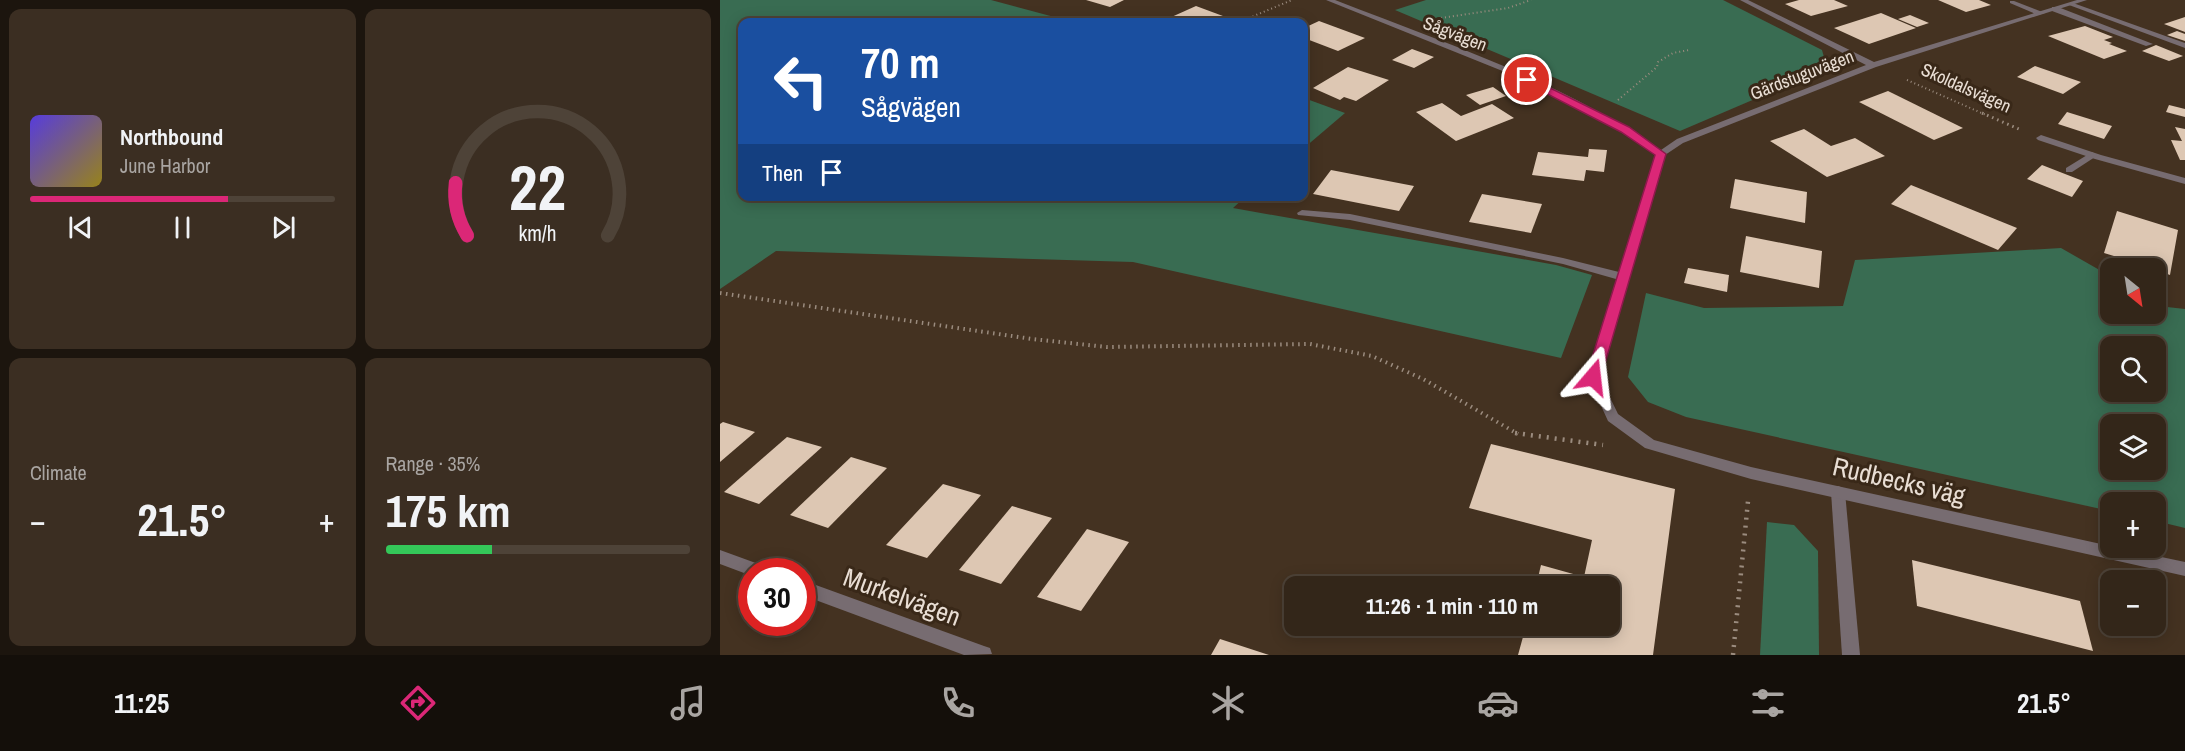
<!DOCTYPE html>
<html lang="en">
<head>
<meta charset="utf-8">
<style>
  body { margin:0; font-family:"Archivo Narrow",sans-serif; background:#3b2e22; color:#f1f3f6; height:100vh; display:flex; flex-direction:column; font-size:22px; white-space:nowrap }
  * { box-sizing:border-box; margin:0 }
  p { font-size:20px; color:#a9a5a2 }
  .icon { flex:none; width:33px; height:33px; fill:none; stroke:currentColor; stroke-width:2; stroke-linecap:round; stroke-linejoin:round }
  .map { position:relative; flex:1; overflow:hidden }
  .panel { display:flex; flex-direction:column; gap:9px; padding:9px; background:#1c150e; width:720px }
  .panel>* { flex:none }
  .hud { position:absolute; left:18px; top:18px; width:570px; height:183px; border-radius:12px; box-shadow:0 3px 15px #0003,0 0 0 2px #4e4338; background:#1a4fa0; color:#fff; overflow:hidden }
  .needle { width:39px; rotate:150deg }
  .controls { position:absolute; left:1380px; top:258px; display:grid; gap:12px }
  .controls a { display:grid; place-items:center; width:66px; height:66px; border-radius:12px; background:#332619; box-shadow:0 3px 15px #0003,0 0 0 2px #4e4338; font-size:30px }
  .speed { position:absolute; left:18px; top:558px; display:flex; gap:12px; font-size:30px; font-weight:700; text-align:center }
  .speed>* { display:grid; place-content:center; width:78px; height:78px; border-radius:50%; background:#332619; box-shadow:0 3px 15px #0003,0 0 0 2px #4e4338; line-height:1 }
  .speed .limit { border:9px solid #d22; background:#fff; color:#111 }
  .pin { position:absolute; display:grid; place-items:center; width:51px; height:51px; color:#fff; margin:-26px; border:3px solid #fff; border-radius:50%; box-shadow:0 2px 6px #0007 }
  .me { position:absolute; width:66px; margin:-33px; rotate:17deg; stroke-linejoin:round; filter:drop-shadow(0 0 4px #0008) }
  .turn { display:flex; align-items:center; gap:21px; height:126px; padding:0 24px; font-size:27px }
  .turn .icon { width:78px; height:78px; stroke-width:2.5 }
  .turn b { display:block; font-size:42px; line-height:51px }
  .then { display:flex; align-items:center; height:57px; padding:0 24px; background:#0003; gap:12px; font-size:22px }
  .big { font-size:45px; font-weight:800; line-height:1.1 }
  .panel .widget { flex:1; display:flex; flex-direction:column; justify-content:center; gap:9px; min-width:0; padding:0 21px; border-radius:12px; background:#3b2e22 }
  .panel .dial { align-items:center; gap:0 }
  .dial svg { height:156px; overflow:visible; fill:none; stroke:#4e4338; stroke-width:7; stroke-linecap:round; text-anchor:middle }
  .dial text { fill:#f1f3f6; stroke:none }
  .song { display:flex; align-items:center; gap:18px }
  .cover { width:72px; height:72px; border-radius:9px; background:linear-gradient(135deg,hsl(250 70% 55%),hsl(50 70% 35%)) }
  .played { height:6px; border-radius:3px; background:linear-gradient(90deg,#db2777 65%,#4e4338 65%) }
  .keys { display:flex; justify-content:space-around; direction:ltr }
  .heat { display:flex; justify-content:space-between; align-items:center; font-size:33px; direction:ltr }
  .charge { height:9px; border-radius:4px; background:linear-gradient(90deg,#34c759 35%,#4e4338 0) }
  .panel .tiles { flex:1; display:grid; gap:9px; grid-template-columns:repeat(2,1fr) }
  .trip { position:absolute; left:564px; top:576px; width:336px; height:60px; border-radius:12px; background:#332619; box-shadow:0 3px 15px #0003,0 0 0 2px #4e4338; font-weight:800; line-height:60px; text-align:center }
  .dock { display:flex; height:96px; justify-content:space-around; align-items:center; background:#140f0a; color:#a9a5a2 }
  .dock .icon { width:42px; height:42px }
  .dock .on { color:#db2777 }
  .dock b { font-size:27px; color:#f1f3f6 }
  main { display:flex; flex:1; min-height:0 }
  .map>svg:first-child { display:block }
  .green { fill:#396c52; fill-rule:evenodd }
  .building { fill:#ddc7b3 }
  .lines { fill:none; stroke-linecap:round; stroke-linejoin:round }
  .path-far3 { stroke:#9b8c7f; stroke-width:2; stroke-dasharray:1 3; stroke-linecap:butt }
  .path-far2 { stroke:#9b8c7f; stroke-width:3; stroke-dasharray:1.5 4; stroke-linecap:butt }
  .path-far1 { stroke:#9b8c7f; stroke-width:4; stroke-dasharray:1.5 4.5; stroke-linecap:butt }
  .path { stroke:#9b8c7f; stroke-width:4.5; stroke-dasharray:2 6; stroke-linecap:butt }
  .service { fill:#776c71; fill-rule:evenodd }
  .minor { fill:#776c71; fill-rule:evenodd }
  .route { fill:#db2777; stroke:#8e194d; stroke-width:1.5 }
  .labels { text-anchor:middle; stroke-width:6; stroke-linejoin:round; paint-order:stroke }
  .far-street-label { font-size:18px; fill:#e9ded4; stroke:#392818 }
  .near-street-label { font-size:26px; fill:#e9ded4; stroke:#392818 }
</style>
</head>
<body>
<main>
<section class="panel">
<div class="tiles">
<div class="widget">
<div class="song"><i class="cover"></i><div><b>Northbound</b><p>June Harbor</p></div></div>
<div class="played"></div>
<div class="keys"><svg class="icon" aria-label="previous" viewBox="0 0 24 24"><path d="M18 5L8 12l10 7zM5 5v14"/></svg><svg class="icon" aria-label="pause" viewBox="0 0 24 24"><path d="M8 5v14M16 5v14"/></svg><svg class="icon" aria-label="next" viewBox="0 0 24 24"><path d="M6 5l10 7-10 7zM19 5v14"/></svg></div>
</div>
<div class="widget dial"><svg viewBox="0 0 100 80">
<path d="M14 69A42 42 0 1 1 86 69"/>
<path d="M14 69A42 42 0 0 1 8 42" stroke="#db2777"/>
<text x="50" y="56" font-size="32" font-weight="700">22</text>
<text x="50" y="72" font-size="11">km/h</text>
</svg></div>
<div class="widget"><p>Climate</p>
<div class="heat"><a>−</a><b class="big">21.5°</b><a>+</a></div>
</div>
<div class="widget"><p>Range · 35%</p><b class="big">175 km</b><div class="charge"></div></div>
</div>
</section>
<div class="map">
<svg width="1465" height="655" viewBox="0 0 1465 655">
  <rect width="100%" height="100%" fill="#443221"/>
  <!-- green -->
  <g class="green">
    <path d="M0 0H271L353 22H22V196L525 197 513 208 836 265 872 275 841 358 413 262 56 251 0 289Z"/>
    <path d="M706 0H1003L1102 50 1107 68 960 131 675 10Z"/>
    <path d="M584 98 625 113 584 148Z"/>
    <path d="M1341 248 1390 276V314H1436V301L1447 307 1465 309V528L1436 521V502H1390V511L966 417 928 402 908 377 926 293 984 308 1123 306 1135 260ZM1390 346H1436V392H1390ZM1390 424H1436V470H1390Z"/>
    <path d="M1047 522 1074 525 1098 551 1099 655H1040Z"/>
  </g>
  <!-- building -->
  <g class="building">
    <path d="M366 0H404L390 7Z"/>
    <path d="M1079 0H1114L1128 6 1091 16 1065 4Z"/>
    <path d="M1218 0H1259L1271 5 1246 12Z"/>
    <path d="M476 6 511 19 502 22H456L447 19Z"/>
    <path d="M1161 13 1196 28 1149 44 1114 28Z"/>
    <path d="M1190 15 1209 23 1197 27 1178 19Z"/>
    <path d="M1465 17V32L1444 24Z"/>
    <path d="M599 21 645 38 618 51 584 38V28Z"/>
    <path d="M1365 26 1393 37 1384 40 1392 43 1389 44 1407 51 1384 59 1328 36Z"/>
    <path d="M1457 31 1465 34V41L1447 35Z"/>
    <path d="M1436 45 1463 56 1449 61 1422 51Z"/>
    <path d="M692 49 714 57 694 68 672 60Z"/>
    <path d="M1315 66 1361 82 1343 94 1297 77Z"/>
    <path d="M628 67 669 80 636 101 624 97 620 100 593 88Z"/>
    <path d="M773 87 786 96 760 105 746 95Z"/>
    <path d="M1168 91 1243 128 1214 140 1139 102Z"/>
    <path d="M722 103 741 116 772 104 794 118 736 141 696 112Z"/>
    <path d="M1449 105 1465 109V117L1446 112Z"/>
    <path d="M1347 112 1392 126 1384 139 1338 124Z"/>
    <path d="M1455 127 1465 129V160H1460L1451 140 1462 141Z"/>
    <path d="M1084 129 1111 146 1135 138 1165 156 1107 177 1050 141Z"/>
    <path d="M869 149 887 150 884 172 866 170 864 181 812 175 818 152 868 157Z"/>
    <path d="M1322 165 1363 181 1352 197 1307 179Z"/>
    <path d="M611 170 694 186 679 211 593 194Z"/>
    <path d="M1015 179 1087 192 1085 223 1010 208Z"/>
    <path d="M1191 185 1297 228 1278 250 1171 204Z"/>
    <path d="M762 194 822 204 811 233 749 222Z"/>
    <path d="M1397 211 1458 230 1450 275 1442 272 1441 276 1436 275V268H1416L1417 263 1384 253Z"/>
    <path d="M1026 236 1102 251 1099 288 1020 272Z"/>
    <path d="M968 268 1009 275 1007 292 964 283Z"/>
    <path d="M3 422 35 432 0 462V424Z"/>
    <path d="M67 437 102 447 39 504 4 492Z"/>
    <path d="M771 444 955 489 933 655H798L806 626H890V586H816L821 565 864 577 872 540 749 508Z"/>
    <path d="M131 457 167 468 108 528 70 515Z"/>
    <path d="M223 484 261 495 207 558 166 545Z"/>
    <path d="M292 506 332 518 281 584 239 570Z"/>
    <path d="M367 529 409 542 361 611 317 597Z"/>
    <path d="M1192 560 1360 601 1373 651 1197 606Z"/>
    <path d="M500 639 549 655H491Z"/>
  </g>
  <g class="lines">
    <!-- path-far3 -->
    <g class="path-far3">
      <path d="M529 18 572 0"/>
      <path d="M721 18 788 8 811 0"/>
      <path d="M1187 80 1266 115"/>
      <path d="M898 100 937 67 938 62 953 53 969 50"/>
    </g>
    <!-- path-far2 -->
    <path class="path-far2" d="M1262 113 1301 130"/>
    <!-- path-far1 -->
    <path class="path-far1" d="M0 293 312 339 387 347 590 344 652 356 703 379 798 434"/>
    <!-- path -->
    <g class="path">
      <path d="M795 433 883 445"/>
      <path d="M1013 655 1028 501"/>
    </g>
    <!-- service -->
    <g class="service">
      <path d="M1290 1H1294L1325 13 1318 15 1290 3Z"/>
      <path d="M1349 3H1353L1465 43V48L1349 5Z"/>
      <path d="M1332 7H1338L1433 44 1426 46 1332 11Z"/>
      <path d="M1372 152 1377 155 1375 157 1352 172H1346V168Z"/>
      <path d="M582 210 630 214 843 258 907 274 909 277 903 281 843 264 630 220 578 215 577 213Z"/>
      <path d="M1118 486 1123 488 1125 492 1140 655H1122L1111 492 1113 488Z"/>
    </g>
    <!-- minor -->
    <g class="minor">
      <path d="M606 0H615C726 43 842 82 941 150L957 139 1146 65 1020 0H1028L1154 62 1357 0H1367L1156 67 963 143 945 155 880 377 898 414 934 440 1031 467 1390 546V548H1399L1465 562V576L1031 479 925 448 888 421 868 377 936 155 902 131 785 72Z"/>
      <path d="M1321 135 1381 155 1465 178V184L1375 159 1318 140 1316 138Z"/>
      <path d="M0 550 47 567 49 572H32V576L0 564Z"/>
      <path d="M82 580 264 646 270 648 272 654 244 655 82 595Z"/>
    </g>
  </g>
  <!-- route -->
  <path class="route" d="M804 78H810L909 127 946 154 881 377 873 383 866 377 935 155 901 132 804 82Z"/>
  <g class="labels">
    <!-- far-street labels -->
    <g class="far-street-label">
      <text transform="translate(735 34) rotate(21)" y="6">Sågvägen</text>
      <text transform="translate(1082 75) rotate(-21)" y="6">Gärdstuguvägen</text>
      <text transform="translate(1246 88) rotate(24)" y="6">Skoldalsvägen</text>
    </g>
    <!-- near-street labels -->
    <g class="near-street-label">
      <text transform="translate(1179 481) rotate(13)" y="9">Rudbecks väg</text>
      <text transform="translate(182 597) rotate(20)" y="9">Murkelvägen</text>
    </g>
  </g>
</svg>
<div class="controls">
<a><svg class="needle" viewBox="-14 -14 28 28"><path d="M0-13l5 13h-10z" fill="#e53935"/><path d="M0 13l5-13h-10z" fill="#a9a5a2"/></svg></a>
<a><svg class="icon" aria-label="search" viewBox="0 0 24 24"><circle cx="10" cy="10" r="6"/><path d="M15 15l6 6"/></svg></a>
<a><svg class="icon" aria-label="layers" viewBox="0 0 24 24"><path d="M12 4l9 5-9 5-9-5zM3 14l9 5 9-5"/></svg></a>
<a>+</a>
<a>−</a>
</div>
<div class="speed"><div class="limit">30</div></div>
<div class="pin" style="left:807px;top:80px;background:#d93025"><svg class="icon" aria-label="arrive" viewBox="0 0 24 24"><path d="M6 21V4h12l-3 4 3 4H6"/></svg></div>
<svg class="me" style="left:873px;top:377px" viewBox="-20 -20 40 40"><path d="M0-17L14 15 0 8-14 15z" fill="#db2777" stroke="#fff" stroke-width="4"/></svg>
<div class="trip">11:26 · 1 min · 110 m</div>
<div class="hud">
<div class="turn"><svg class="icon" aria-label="left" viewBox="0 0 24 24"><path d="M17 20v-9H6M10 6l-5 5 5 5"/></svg><div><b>70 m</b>Sågvägen</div></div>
<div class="then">Then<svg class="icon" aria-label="arrive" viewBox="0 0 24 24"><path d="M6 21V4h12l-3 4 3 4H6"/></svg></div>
</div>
</div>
</main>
<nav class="dock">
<b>11:25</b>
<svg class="icon on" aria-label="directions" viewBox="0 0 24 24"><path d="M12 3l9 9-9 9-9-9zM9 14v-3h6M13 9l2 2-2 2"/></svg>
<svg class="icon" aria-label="music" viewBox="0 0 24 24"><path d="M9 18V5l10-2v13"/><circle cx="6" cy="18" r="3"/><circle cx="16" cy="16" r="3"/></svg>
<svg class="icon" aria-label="phone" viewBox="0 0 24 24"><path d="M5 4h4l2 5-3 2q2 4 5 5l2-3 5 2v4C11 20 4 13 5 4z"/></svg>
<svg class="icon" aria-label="climate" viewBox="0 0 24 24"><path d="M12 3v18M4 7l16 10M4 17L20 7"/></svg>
<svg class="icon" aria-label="car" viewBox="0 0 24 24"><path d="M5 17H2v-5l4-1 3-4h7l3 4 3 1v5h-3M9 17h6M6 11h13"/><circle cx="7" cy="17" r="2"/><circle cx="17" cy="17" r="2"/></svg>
<svg class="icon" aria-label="filters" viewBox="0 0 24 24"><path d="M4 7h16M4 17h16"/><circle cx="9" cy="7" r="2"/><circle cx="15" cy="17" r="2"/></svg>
<b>21.5°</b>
</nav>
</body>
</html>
